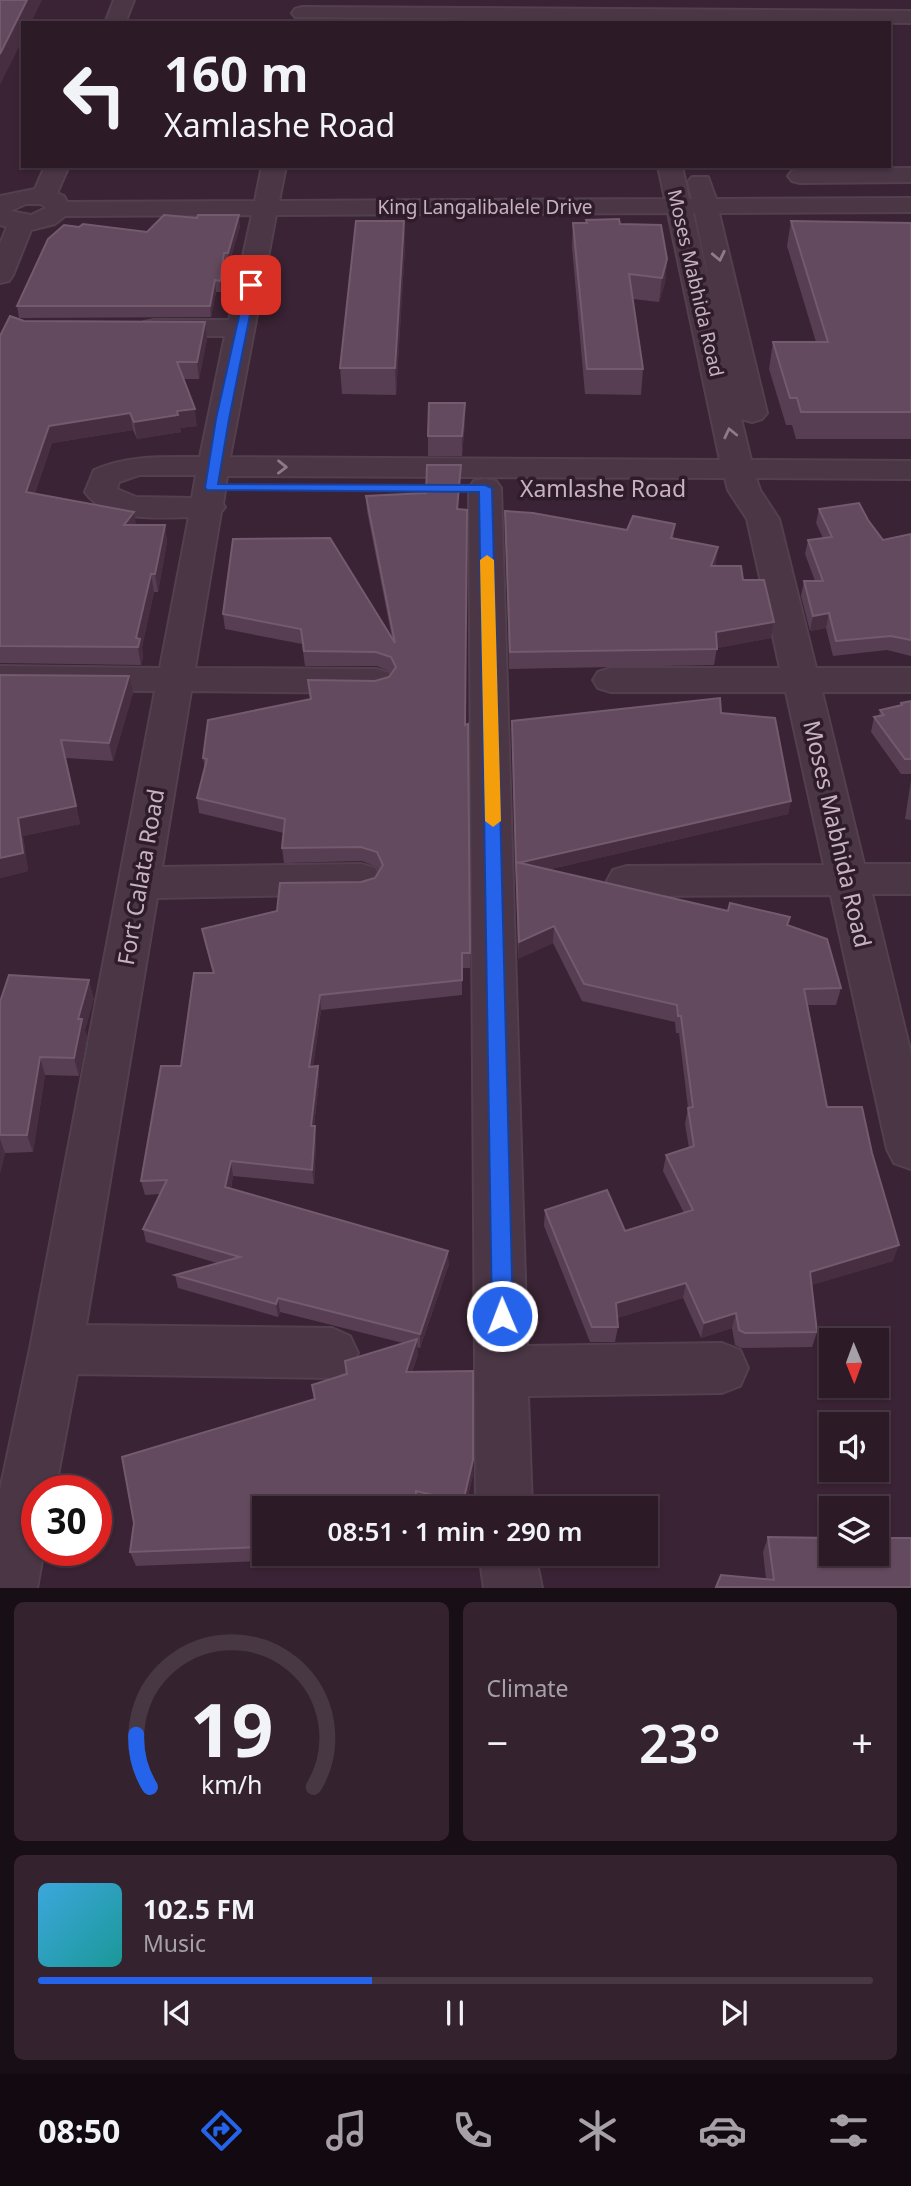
<!DOCTYPE html>
<html lang="en">
<head>
<meta charset="utf-8">
<style>
  body { margin:0; font-family:"Noto Sans",sans-serif; background:#34232f; color:#f1f3f6; height:100vh; display:flex; flex-direction:column; font-size:26px; white-space:nowrap }
  * { box-sizing:border-box; margin:0 }
  p { font-size:23px; color:#a6a1a7 }
  .icon { flex:none; width:38px; height:38px; fill:none; stroke:currentColor; stroke-width:2; stroke-linecap:round; stroke-linejoin:round }
  .map { position:relative; height:1588px; overflow:hidden }
  .panel { display:flex; flex-direction:column; gap:14px; padding:14px; background:#180e15; flex:1 }
  .panel>* { flex:none }
  .top-card { position:absolute; left:21px; top:21px; width:870px; height:147px; border-radius:0px; box-shadow:0 2px 5px #0004,0 0 0 2px #483844; background:#2c1a27; color:#f1f3f6; overflow:hidden }
  .needle { width:46px; rotate:179deg }
  .controls { position:absolute; left:819px; top:1328px; display:grid; gap:14px }
  .controls a { display:grid; place-items:center; width:70px; height:70px; border-radius:0px; background:#2c1a27; box-shadow:0 2px 5px #0004,0 0 0 2px #483844; font-size:35px }
  .speed { position:absolute; left:21px; top:1475px; display:flex; gap:14px; font-size:35px; font-weight:700; text-align:center }
  .speed>* { display:grid; place-content:center; width:91px; height:91px; border-radius:50%; background:#2c1a27; box-shadow:0 2px 5px #0004,0 0 0 2px #483844; line-height:1 }
  .speed .limit { border:10px solid #d22; background:#fff; color:#111 }
  .pin { position:absolute; display:grid; place-items:center; width:60px; height:60px; color:#fff; margin:-30px; border-radius:14px; box-shadow:0 4px 10px #0006 }
  .me { position:absolute; width:77px; margin:-38px; rotate:359deg; stroke-linejoin:round; filter:drop-shadow(0 0 5px #0008) }
  .turn { display:flex; align-items:center; gap:24px; height:147px; padding:0 28px; font-size:32px }
  .turn .icon { width:91px; height:91px; stroke-width:2.5 }
  .turn b { display:block; font-size:49px; line-height:60px }
  .big { font-size:52px; font-weight:600; line-height:1.1 }
  .panel .card { flex:1; display:flex; flex-direction:column; justify-content:center; gap:10px; min-width:0; padding:0 24px; border-radius:10px; background:#34232f }
  .panel .dial { align-items:center; gap:0 }
  .dial svg { height:182px; overflow:visible; fill:none; stroke:#483844; stroke-width:7; stroke-linecap:round; text-anchor:middle }
  .dial text { fill:#f1f3f6; stroke:none }
  .song { display:flex; align-items:center; gap:21px }
  .cover { width:84px; height:84px; border-radius:10px; background:linear-gradient(135deg,hsl(200 70% 55%),hsl(180 70% 35%)) }
  .played { height:7px; border-radius:4px; background:linear-gradient(90deg,#2563eb 40%,#483844 40%) }
  .keys { display:flex; justify-content:space-around; direction:ltr }
  .heat { display:flex; justify-content:space-between; align-items:center; font-size:38px; direction:ltr }
  .panel .tiles { flex:1; display:grid; gap:14px; grid-template-columns:1fr 1fr }
  .card:last-child { grid-column:span 2 }
  .trip { position:absolute; left:252px; top:1496px; width:406px; height:70px; border-radius:0px; background:#2c1a27; box-shadow:0 2px 5px #0004,0 0 0 2px #483844; font-weight:600; line-height:70px; text-align:center }
  .tabs { display:flex; height:112px; justify-content:space-around; align-items:center; background:#120a10; color:#a6a1a7 }
  .tabs .icon { width:49px; height:49px }
  .tabs .active { color:#2563eb }
  .tabs b { font-size:32px; color:#f1f3f6 }
  .map>svg:first-child { display:block }
  .lines { fill:none; stroke-linecap:round; stroke-linejoin:round }
  .minor-casing { stroke:#53404e; stroke-width:4 }
  .minor { fill:#4a3645; fill-rule:evenodd }
  .wall { fill:#583e52 }
  .shaded-wall { fill:#472e41 }
  .building { fill:#644a5e; stroke:#735a6d; stroke-width:2 }
  .oneway { stroke:#8e7a89 }
  .route { fill:#2563eb; stroke:#184099; stroke-width:2 }
  .slow { fill:#f59e0b }
  .labels { text-anchor:middle; stroke-width:7; stroke-linejoin:round; paint-order:stroke }
  .far-street-label { font-size:19px; fill:#c6b2c0; stroke:#2f1c2a }
  .street-label { font-size:23px; fill:#c6b2c0; stroke:#2f1c2a }
</style>
</head>
<body>
<div class="map">
<svg width="911" height="1588" viewBox="0 0 911 1588">
  <rect width="100%" height="100%" fill="#3a2334"/>
  <g class="lines">
    <!-- minor casing -->
    <g class="minor-casing">
      <g id="minor">
        <path d="M114 0H134L125 23H105Z"/>
        <path d="M302 7 911 11V23L295 17 292 13 295 9Z"/>
        <path d="M45 166H69L57 193 64 196 67 202 255 201 262 166H286L279 201 665 199 658 166H682L689 199H692L688 182 692 177H708L716 199 911 198V212L719 213 767 413 762 419 752 422 741 419 751 460 911 461V479L756 478 760 490 779 519 816 668H911V692H822L864 864H911V894H872L911 1054V1169L894 1163 887 1149 831 895 627 896 613 892 607 881 613 870 627 866 824 865 786 692H611L598 688 593 680 598 672 611 668H780L747 519 728 490 725 478 227 476 223 504 225 507 221 512 195 668 376 669 389 673 394 681 389 689 376 693 191 691 162 867 361 864 375 868 381 879 375 890 361 894 157 898 86 1325 332 1328 350 1336 358 1353 350 1370 332 1378 77 1374 55 1491H37V1550H44L37 1588H0V1490L30 1349 155 691 0 690V666L160 668 189 517C156 518 106 522 85 492L94 470C128 455 163 457 200 457L225 336H154L144 334 140 328 144 322 154 320H229L252 215 65 216 55 224 31 230 13 275 9 281 0 283V244L7 227 0 225V196L35 189ZM26 204H41L46 208 31 215 10 211ZM668 213 720 460 230 457 276 215ZM693 213H695L712 296ZM139 475H196L192 498 136 497 117 489 119 482Z"/>
        <path d="M911 168V182L800 183 792 181 788 176 792 171 800 169Z"/>
        <path d="M485 479 496 481 501 488 527 1346 722 1343 740 1350 748 1368 740 1386 722 1393 528 1396 532 1508H476L469 488 474 481Z"/>
        <path d="M479 1554H535L542 1588H484Z"/>
      </g>
    </g>
    <!-- minor -->
    <use href="#minor" class="minor"/>
  </g>
  <!-- wall -->
  <g class="wall">
    <path d="M404 221 405 246 396 395 342 394 340 368Z"/>
    <path d="M791 221 911 223V439H796L792 425H786L769 369 773 342H816L787 246Z"/>
    <path d="M573 223 620 224 667 259 665 283 659 302 633 299 643 369 641 395 585 394 572 247Z"/>
    <path d="M240 226 229 264H225L221 292H216L211 317 19 318 17 306 79 227 147 232Z"/>
    <path d="M24 321 207 339 199 379H183L197 426 180 428 181 432 137 439 133 430 52 443 35 493 136 525H165L167 542 158 592H154L142 647 143 657 141 665 0 663V336Z"/>
    <path d="M465 422 462 456H428V436Z"/>
    <path d="M461 465 458 509 465 725 470 953V968H462V995L321 1010 313 1067 318 1066 319 1081 314 1126 316 1141 314 1184 233 1176 231 1189 449 1264 420 1348 417 1347 418 1355 412 1372 473 1475 465 1508H429L417 1506 264 1508V1554L417 1555 136 1566 130 1552 314 1400 312 1385 346 1375 345 1361 403 1343 280 1312 278 1317 178 1288 175 1275 217 1263 146 1242 143 1229 160 1194 145 1195 141 1181 213 973 205 944 202 929 277 911 375 878 379 871 377 867 362 861 284 863 282 848 284 833 199 813 197 798 205 769 203 758 310 699 308 680 375 681 389 677 392 673 391 672 377 666H305L302 644 225 629 223 614 392 638 367 511 366 496 426 493Z"/>
    <path d="M819 509 868 520 883 540 911 534V656L887 650 833 656 826 628 810 631 801 596 804 581H815L805 554 808 540 823 538 816 523Z"/>
    <path d="M505 511 627 530 675 524 673 539 716 563 715 566 743 580 774 622 771 638 717 648 714 665 509 669Z"/>
    <path d="M0 675 133 693 113 761 66 758 80 824 23 836 28 871 0 878Z"/>
    <path d="M911 701V774H901L871 732 874 717H879L880 710 900 705 901 703Z"/>
    <path d="M721 713 791 801 788 814 547 870 788 925 841 988 836 1005H808L827 1107 893 1261 811 1285 817 1332 812 1347 741 1348 735 1345 732 1328 701 1338 683 1298 617 1318 618 1327 615 1342H590L544 1226 545 1210 625 1231 684 1213 663 1171 666 1155 689 1148 685 1124 688 1108 679 1033H676L675 1022 582 1001 553 943 518 959 512 721Z"/>
    <path d="M911 780V820L905 819Z"/>
    <path d="M94 998 85 1030 87 1037 79 1076 45 1075 33 1152 5 1153 0 1173V1002Z"/>
    <path d="M768 1537 911 1587H716L766 1579 763 1552Z"/>
  </g>
  <!-- shaded-wall -->
  <g class="shaded-wall">
    <path d="M27 0H42L31 23H23V39L0 85V54Z"/>
    <path d="M239 215 240 226 229 264 228 253Z"/>
    <path d="M404 221 405 246 396 395 395 368Z"/>
    <path d="M224 253 225 264 221 292 220 281Z"/>
    <path d="M667 259 665 283 659 302 662 278Z"/>
    <path d="M215 280 216 292 211 317 210 306Z"/>
    <path d="M205 322 207 339 199 379 197 362Z"/>
    <path d="M465 403V422L462 456V436Z"/>
    <path d="M195 409 197 426 180 428 181 432 137 439 134 422 177 411Z"/>
    <path d="M130 413 133 430 52 443 30 509 26 492 49 426Z"/>
    <path d="M461 465 460 480 457 524V509Z"/>
    <path d="M134 512 137 530 124 525Z"/>
    <path d="M165 525 167 542 158 592 155 574Z"/>
    <path d="M718 547 716 563 709 582 711 566Z"/>
    <path d="M151 574 154 592 142 647 143 657 141 665 136 638Z"/>
    <path d="M829 613 826 628 810 631 813 616Z"/>
    <path d="M774 622 771 638 713 649 716 632Z"/>
    <path d="M129 676 133 693 113 761 109 743Z"/>
    <path d="M61 740 80 824 23 836 28 871 0 878V858L18 818Z"/>
    <path d="M791 801 788 814 517 877 516 863Z"/>
    <path d="M554 926 553 943 518 959 519 942Z"/>
    <path d="M89 980 94 998 85 1030 87 1037 79 1076 74 1058 78 1019Z"/>
    <path d="M320 995 321 1010 311 1081 309 1067Z"/>
    <path d="M40 1057 45 1075 33 1152 27 1135Z"/>
    <path d="M318 1066 319 1081 312 1141 311 1126Z"/>
    <path d="M315 1126 316 1141 314 1184 312 1170Z"/>
    <path d="M0 1139 5 1153 0 1173Z"/>
    <path d="M231 1161 233 1176 228 1202 225 1187Z"/>
    <path d="M899 1245 893 1261 805 1287 810 1272Z"/>
    <path d="M448 1251 449 1264 420 1348V1334Z"/>
    <path d="M686 1283 683 1298 614 1319 616 1303Z"/>
    <path d="M278 1298 280 1312 278 1317 276 1304Z"/>
    <path d="M736 1313 732 1328 701 1338 704 1323Z"/>
    <path d="M417 1339 418 1355 406 1388V1372Z"/>
    <path d="M473 1460V1475L465 1508H463V1502Z"/>
  </g>
  <!-- building -->
  <g class="building">
    <path d="M0 0H27L0 54Z"/>
    <path d="M164 215 197 218 198 215H239L228 253H224L220 281 215 280 210 306H17L48 239 64 225 79 227 83 224 147 232Z"/>
    <path d="M619 219 620 224 661 225 667 259 662 278 629 274 643 369H587L573 223H587L586 220Z"/>
    <path d="M356 221H404L395 368H340Z"/>
    <path d="M791 221 911 223V412H801L797 398H790L773 342H828Z"/>
    <path d="M10 316 24 321 205 322 197 362H177L195 409 177 411 178 415 134 422 130 413 49 426 26 492 134 512 124 525H165L155 574H151L136 638 140 639 138 647 0 646V336Z"/>
    <path d="M429 403H465L462 436H428Z"/>
    <path d="M427 465H461L457 509 467 510 465 725 468 724 470 953H462V980L320 995 309 1067 318 1066 311 1126H315L312 1170 231 1161 225 1187 448 1251 420 1334 278 1298 276 1304 175 1275 240 1257 143 1229 167 1180 141 1181 161 1066H181L194 973H214L202 929 277 911 280 883 361 882 375 878 383 865 377 852 361 847 282 848 285 819 197 798 207 759 203 758 208 720 311 699 308 680 375 681 389 677 396 667 391 657 376 652 304 651 301 629 223 614 233 539 330 538 395 643 366 496 426 493Z"/>
    <path d="M859 503 868 520 883 540 911 534V640L891 636 836 641 829 613 813 616 804 581H823L808 540 832 537 819 509Z"/>
    <path d="M505 511 533 513 627 530 633 516 675 524 671 538 718 547 711 566H741L743 580H764L774 622 716 632 717 649 510 652Z"/>
    <path d="M0 675 129 676 109 743 61 740 76 806 18 818 23 853 0 858Z"/>
    <path d="M720 698 721 713 775 718 791 801 518 863 516 862V864L512 721Z"/>
    <path d="M911 701V759H905L874 717 884 715 880 710 902 705 901 703Z"/>
    <path d="M516 862 728 911 730 903 790 917 787 925 827 939 841 988 804 989 827 1107H862L872 1153 899 1245 810 1272 817 1332 745 1333 739 1330 736 1313 704 1323 686 1283 616 1303 618 1327H592L545 1210 607 1190 625 1231 693 1210 666 1155 694 1146 688 1108 693 1107 681 1016H678L677 1005 584 984 554 926 519 942Z"/>
    <path d="M9 975 89 980 78 1019H82L74 1058 40 1057 27 1135H0V1002Z"/>
    <path d="M417 1339 406 1372 473 1371V1460L463 1502 416 1491V1508H264V1547L130 1552 134 1523 122 1457 315 1399 312 1385 347 1374 345 1361Z"/>
    <path d="M768 1537 831 1538V1554H877V1538H911V1587H716L721 1575 774 1580Z"/>
  </g>
  <!-- one-way arrows -->
  <defs><path id="oneway-chevron" d="M-2-3.5L2.5 0L-2 3.5" fill="none" stroke-width="1.6" stroke-linecap="round" stroke-linejoin="round" transform="scale(1.75)"/></defs>
  <g class="oneway">
    <use href="#oneway-chevron" transform="translate(719 256) rotate(78)"/>
    <use href="#oneway-chevron" transform="translate(730 433) rotate(-103)"/>
    <use href="#oneway-chevron" transform="translate(282 467) rotate(1)"/>
  </g>
  <!-- route -->
  <path class="route" d="M251 282 256 285 229 419 218 484 485 485 492 488 513 1316 510 1323 502 1326 495 1323 492 1316 479 492 207 490 205 488 216 419 246 285Z"/>
  <!-- slow -->
  <path class="slow" d="M487 555 494 560 501 821 493 827 485 821 480 560Z"/>
  <g class="labels">
    <!-- far-street labels -->
    <g class="far-street-label">
      <text x="485" y="214">King Langalibalele Drive</text>
      <text transform="translate(696 283) rotate(77)" y="7">Moses Mabhida Road</text>
    </g>
    <!-- street labels -->
    <g class="street-label">
      <text x="603" y="497">Xamlashe Road</text>
      <text transform="translate(837 834) rotate(77)" y="8">Moses Mabhida Road</text>
      <text transform="translate(141 877) rotate(-80)" y="8">Fort Calata Road</text>
    </g>
  </g>
</svg>
<div class="controls">
<a><svg class="needle" viewBox="-14 -14 28 28"><path d="M0-13l5 13h-10z" fill="#e53935"/><path d="M0 13l5-13h-10z" fill="#a6a1a7"/></svg></a>
<a><svg class="icon" aria-label="sound" viewBox="0 0 24 24"><path d="M4 9h4l5-4v14l-5-4H4zM17 9q2 3 0 6"/></svg></a>
<a><svg class="icon" aria-label="layers" viewBox="0 0 24 24"><path d="M12 4l9 5-9 5-9-5zM3 14l9 5 9-5"/></svg></a>
</div>
<div class="speed"><div class="limit">30</div></div>
<div class="pin" style="left:251px;top:285px;background:#d93025"><svg class="icon" aria-label="arrive" viewBox="0 0 24 24"><path d="M6 21V4h12l-3 4 3 4H6"/></svg></div>
<svg class="me" style="left:502px;top:1316px" viewBox="-20 -20 40 40"><circle r="17" fill="#2563eb" stroke="#fff" stroke-width="3"/><path d="M0-11L8 9 0 5-8 9z" fill="#fff"/></svg>
<div class="trip">08:51 · 1 min · 290 m</div>
<div class="top-card">
<div class="turn"><svg class="icon" aria-label="left" viewBox="0 0 24 24"><path d="M17 20v-9H6M10 6l-5 5 5 5"/></svg><div><b>160 m</b>Xamlashe Road</div></div>
</div>
</div>
<section class="panel">
<div class="tiles">
<div class="card dial"><svg viewBox="0 0 100 80">
<path d="M14 69A42 42 0 1 1 86 69"/>
<path d="M14 69A42 42 0 0 1 8 46" stroke="#2563eb"/>
<text x="50" y="56" font-size="32" font-weight="700">19</text>
<text x="50" y="72" font-size="11">km/h</text>
</svg></div>
<div class="card"><p>Climate</p>
<div class="heat"><a>−</a><b class="big">23°</b><a>+</a></div>
</div>
<div class="card">
<div class="song"><i class="cover"></i><div><b>102.5 FM</b><p>Music</p></div></div>
<div class="played"></div>
<div class="keys"><svg class="icon" aria-label="previous" viewBox="0 0 24 24"><path d="M18 5L8 12l10 7zM5 5v14"/></svg><svg class="icon" aria-label="pause" viewBox="0 0 24 24"><path d="M8 5v14M16 5v14"/></svg><svg class="icon" aria-label="next" viewBox="0 0 24 24"><path d="M6 5l10 7-10 7zM19 5v14"/></svg></div>
</div>
</div>
</section>
<nav class="tabs">
<b>08:50</b>
<svg class="icon active" aria-label="directions" viewBox="0 0 24 24"><path d="M12 3l9 9-9 9-9-9zM9 14v-3h6M13 9l2 2-2 2"/></svg>
<svg class="icon" aria-label="music" viewBox="0 0 24 24"><path d="M9 18V5l10-2v13"/><circle cx="6" cy="18" r="3"/><circle cx="16" cy="16" r="3"/></svg>
<svg class="icon" aria-label="phone" viewBox="0 0 24 24"><path d="M5 4h4l2 5-3 2q2 4 5 5l2-3 5 2v4C11 20 4 13 5 4z"/></svg>
<svg class="icon" aria-label="climate" viewBox="0 0 24 24"><path d="M12 3v18M4 7l16 10M4 17L20 7"/></svg>
<svg class="icon" aria-label="car" viewBox="0 0 24 24"><path d="M5 17H2v-5l4-1 3-4h7l3 4 3 1v5h-3M9 17h6M6 11h13"/><circle cx="7" cy="17" r="2"/><circle cx="17" cy="17" r="2"/></svg>
<svg class="icon" aria-label="filters" viewBox="0 0 24 24"><path d="M4 7h16M4 17h16"/><circle cx="9" cy="7" r="2"/><circle cx="15" cy="17" r="2"/></svg>
</nav>
</body>
</html>
